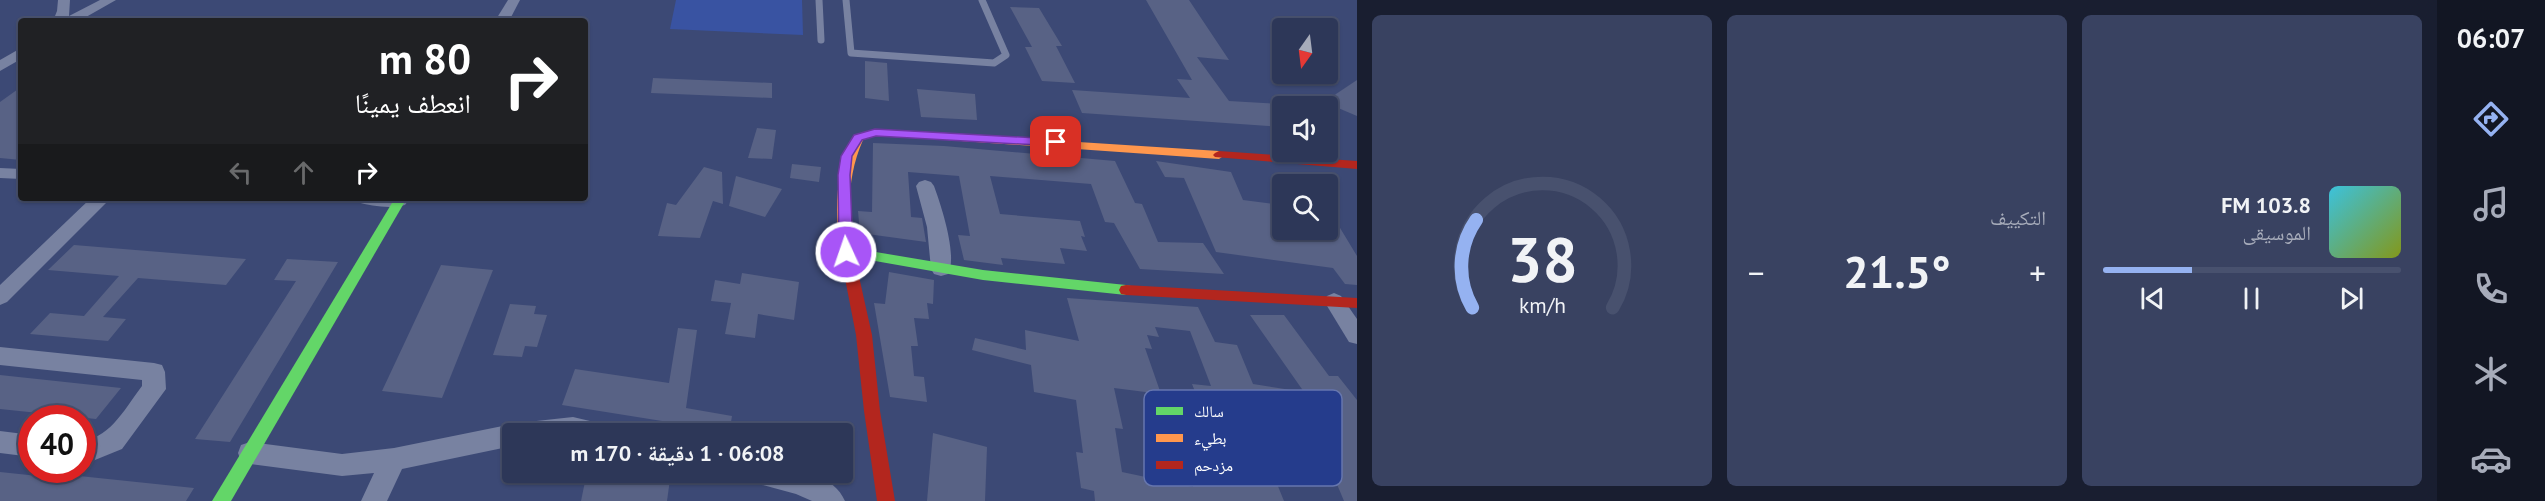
<!DOCTYPE html>
<html lang="ar">
<head>
<meta charset="utf-8">
<style>
  body { margin:0; font-family:"PT Sans","Noto Naskh Arabic",sans-serif; background:#394261; color:#f1f3f6; direction:rtl; height:100vh; display:flex; flex-direction:column; font-size:22px; white-space:nowrap }
  * { box-sizing:border-box; margin:0 }
  p { font-size:20px; color:#a7acba }
  .icon { flex:none; width:33px; height:33px; fill:none; stroke:currentColor; stroke-width:2; stroke-linecap:round; stroke-linejoin:round }
  .map { position:relative; flex:1; overflow:hidden; direction:ltr }
  .panel { display:flex; flex-direction:column; gap:15px; padding:15px; background:#191e30; width:1080px }
  .panel>* { flex:none }
  .top-card { position:absolute; left:18px; top:18px; width:570px; height:183px; border-radius:6px; box-shadow:0 2px 4px #0004,0 0 0 2px #48516e; direction:rtl; background:#202124; color:#fff; overflow:hidden }
  .needle { width:39px; rotate:194deg }
  .controls { position:absolute; left:1272px; top:18px; display:grid; gap:12px }
  .controls a { display:grid; place-items:center; width:66px; height:66px; border-radius:6px; background:#2d3758; box-shadow:0 2px 4px #0004,0 0 0 2px #48516e; font-size:30px }
  .speed { position:absolute; left:18px; top:405px; display:flex; gap:12px; font-size:30px; font-weight:700; text-align:center }
  .speed>* { display:grid; place-content:center; width:78px; height:78px; border-radius:50%; background:#2d3758; box-shadow:0 2px 4px #0004,0 0 0 2px #48516e; line-height:1 }
  .speed .limit { border:9px solid #d22; background:#fff; color:#111 }
  .pin { position:absolute; display:grid; place-items:center; width:51px; height:51px; color:#fff; margin:-26px; border-radius:12px; box-shadow:0 3px 9px #0006 }
  .me { position:absolute; width:66px; margin:-33px; rotate:357deg; stroke-linejoin:round; filter:drop-shadow(0 0 4px #0008) }
  .turn { display:flex; align-items:center; gap:21px; height:126px; padding:0 18px; font-size:27px }
  .turn .icon { width:78px; height:78px; stroke-width:2.5 }
  .turn b { display:block; font-size:42px; line-height:51px }
  .lanes { display:flex; align-items:center; height:57px; padding:0 18px; background:#0003; justify-content:center; gap:30px; direction:ltr }
  .lanes .off { opacity:.35 }
  .big { font-size:45px; font-weight:800; line-height:1.1 }
  .panel .card { flex:1; display:flex; flex-direction:column; justify-content:center; gap:9px; min-width:0; padding:0 21px; border-radius:9px; background:#394261 }
  .panel .dial { align-items:center; gap:0 }
  .dial svg { height:156px; overflow:visible; fill:none; stroke:#48516e; stroke-width:7; stroke-linecap:round; text-anchor:middle }
  .dial text { fill:#f1f3f6; stroke:none }
  .song { display:flex; align-items:center; gap:18px }
  .cover { width:72px; height:72px; border-radius:9px; background:linear-gradient(135deg,hsl(190 70% 55%),hsl(70 70% 35%)) }
  .played { height:6px; border-radius:3px; background:linear-gradient(90deg,#95b2f1 30%,#48516e 30%) }
  .keys { display:flex; justify-content:space-around; direction:ltr }
  .heat { display:flex; justify-content:space-between; align-items:center; font-size:33px; direction:ltr }
  .panel .tiles { flex:1; display:grid; gap:15px; grid-template-columns:repeat(3,1fr) }
  .trip { position:absolute; left:502px; top:423px; width:351px; height:60px; border-radius:6px; background:#2d3758; box-shadow:0 2px 4px #0004,0 0 0 2px #48516e; font-weight:800; line-height:60px; text-align:center; direction:rtl }
  main { display:flex; flex:1; min-height:0 }
  .tab-bar { display:flex; flex-direction:column; width:108px; justify-content:space-around; align-items:center; background:#121623; color:#a7acba }
  .tab-bar .icon { width:42px; height:42px }
  .tab-bar .active { color:#95b2f1 }
  .tab-bar b { font-size:27px; color:#f1f3f6 }
  .map>svg:first-child { display:block }
  .green { fill:#3953a2 }
  .building { fill:#586285; fill-rule:evenodd }
  .lines { fill:none; stroke-linecap:round; stroke-linejoin:round }
  .lane { stroke:#7882a1; stroke-width:7 }
  .street { fill:#7882a1; fill-rule:evenodd }
  .fast { fill:#63d668; fill-rule:evenodd }
  .slow { fill:#ff974d; fill-rule:evenodd }
  .jam { fill:#b3261e; fill-rule:evenodd }
  .route { fill:#a855f7; stroke:#6d37a1; stroke-width:1.5 }
  .key { fill:#253c8c; stroke:#6676ae; stroke-width:1.5 }
  .key-label { font-size:16px; fill:#fff }
</style>
</head>
<body>
<main>
<nav class="tab-bar">
<b>06:07</b>
<svg class="icon active" aria-label="directions" viewBox="0 0 24 24"><path d="M12 3l9 9-9 9-9-9zM9 14v-3h6M13 9l2 2-2 2"/></svg>
<svg class="icon" aria-label="music" viewBox="0 0 24 24"><path d="M9 18V5l10-2v13"/><circle cx="6" cy="18" r="3"/><circle cx="16" cy="16" r="3"/></svg>
<svg class="icon" aria-label="phone" viewBox="0 0 24 24"><path d="M5 4h4l2 5-3 2q2 4 5 5l2-3 5 2v4C11 20 4 13 5 4z"/></svg>
<svg class="icon" aria-label="climate" viewBox="0 0 24 24"><path d="M12 3v18M4 7l16 10M4 17L20 7"/></svg>
<svg class="icon" aria-label="car" viewBox="0 0 24 24"><path d="M5 17H2v-5l4-1 3-4h7l3 4 3 1v5h-3M9 17h6M6 11h13"/><circle cx="7" cy="17" r="2"/><circle cx="17" cy="17" r="2"/></svg>
</nav>
<section class="panel">
<div class="tiles">
<div class="card">
<div class="song"><i class="cover"></i><div><b>103.8 FM</b><p>الموسيقى</p></div></div>
<div class="played"></div>
<div class="keys"><svg class="icon" aria-label="previous" viewBox="0 0 24 24"><path d="M18 5L8 12l10 7zM5 5v14"/></svg><svg class="icon" aria-label="pause" viewBox="0 0 24 24"><path d="M8 5v14M16 5v14"/></svg><svg class="icon" aria-label="next" viewBox="0 0 24 24"><path d="M6 5l10 7-10 7zM19 5v14"/></svg></div>
</div>
<div class="card"><p>التكييف</p>
<div class="heat"><a>−</a><b class="big">21.5°</b><a>+</a></div>
</div>
<div class="card dial"><svg viewBox="0 0 100 80">
<path d="M14 69A42 42 0 1 1 86 69"/>
<path d="M14 69A42 42 0 0 1 16 24" stroke="#95b2f1"/>
<text x="50" y="56" font-size="32" font-weight="700">38</text>
<text x="50" y="72" font-size="11">km/h</text>
</svg></div>
</div>
</section>
<div class="map">
<svg width="1357" height="501" viewBox="0 0 1357 501">
  <rect width="100%" height="100%" fill="#3c4975"/>
  <!-- green -->
  <path class="green" d="M676 0H802L803 35 670 29Z"/>
  <!-- building -->
  <g class="building">
    <path d="M1146 0H1189L1229 60 1197 57 1229 101 1282 104V127L1082 113 1072 90 1190 98 1177 79 1192 80Z"/>
    <path d="M1010 7 1039 8 1062 46H1056L1075 83 1042 81 1025 47H1032Z"/>
    <path d="M865 61 887 63 889 101 865 98Z"/>
    <path d="M653 78 772 83V98L651 93Z"/>
    <path d="M1357 80V116L1324 102Z"/>
    <path d="M21 87V160L0 158V102Z"/>
    <path d="M917 89 975 94 977 120 921 117Z"/>
    <path d="M757 128 776 130 772 159 748 158Z"/>
    <path d="M873 143 944 146 1115 161 1135 203 1142 204 1158 242 1203 243 1224 274 1140 269 1114 223 1105 222 1091 184 990 176 1000 214 1080 221 1085 237 1081 236 1087 251 1060 248 1065 264 1001 258 1003 265 964 260 958 235 970 236 959 176 908 172 911 217 922 218 926 242 860 233 858 211 872 212Z"/>
    <path d="M1156 161 1231 172 1243 200 1282 205V230H1328V208L1357 256V285L1345 284 1333 268 1216 252 1184 178 1165 177Z"/>
    <path d="M792 164 821 167 819 182 790 178Z"/>
    <path d="M704 167 722 172 723 204 713 201 700 238 658 236 667 203 676 205Z"/>
    <path d="M736 176 782 189 765 217 729 206Z"/>
    <path d="M74 245 246 259 226 285 138 278 103 317 126 319 108 341 30 334 50 313 84 316 119 276 48 270Z"/>
    <path d="M287 259 338 262 230 442 195 439 296 281 274 280Z"/>
    <path d="M441 265 493 270 442 398 382 391Z"/>
    <path d="M889 272 934 280 933 304 927 303 929 319 914 318 918 346H911L914 376 924 377 927 402 890 397 874 303 885 304Z"/>
    <path d="M742 273 799 282 794 320 758 314 755 338 725 334 731 303 711 301 715 280 740 284Z"/>
    <path d="M1067 298 1198 307 1215 342 1237 345 1253 384 1304 392 1250 315H1284L1329 376H1338L1357 400V501H1344L1331 470 1278 462 1286 481 1275 479 1284 501H1095L1094 491 1081 488 1076 452 1083 453 1076 400 1034 392 1031 365 972 350 975 338 1026 350 1025 330 1079 341ZM1155 327 1190 331 1211 386 1192 384 1211 432 1201 430 1216 476 1188 471 1193 487 1122 472 1115 428 1123 429 1114 388 1161 394 1145 348 1152 349 1147 335 1159 337Z"/>
    <path d="M510 304 536 306 534 314 547 315 537 347 525 346 522 357 493 355Z"/>
    <path d="M678 328 697 330 686 408 732 416 729 434H684L660 431 662 421 562 405 575 369 669 383Z"/>
    <path d="M0 375 121 388 96 419 0 409Z"/>
    <path d="M933 433 987 447 985 501H927Z"/>
    <path d="M0 472 38 476 41 472 194 488 186 501H0Z"/>
    <path d="M587 472H671L667 501H581Z"/>
  </g>
  <g class="lines">
    <!-- lane -->
    <g class="lane">
      <path d="M819 0 821 40"/>
      <path d="M846 0 851 53 994 63 1006 55 982 0"/>
    </g>
    <!-- street -->
    <g class="street">
      <path d="M58 0H70L69 16 100 0H116L79 21H53L57 11Z"/>
      <path d="M508 0H520L509 21H495Z"/>
      <path d="M21 48V59L0 71V60Z"/>
      <path d="M0 168 21 169V179L0 178Z"/>
      <path d="M925 180 931 182 934 186C941 205 958 256 948 274L941 276 934 274 931 269 927 227 916 186 919 182Z"/>
      <path d="M91 198H111L7 302 0 305V285Z"/>
      <path d="M354 198H406L408 201 405 205C391 209 371 206 357 202Z"/>
      <path d="M1334 293 1341 296 1357 319V344L1349 342 1324 301 1327 296Z"/>
      <path d="M0 347 154 363 162 365 165 372 166 389 122 449 90 462 82 461V439C108 442 128 404 142 386V380L0 365Z"/>
      <path d="M573 417 611 426 614 434H513V446L402 469 387 501H361L374 473 342 476 250 464 241 461 238 453 241 445 250 442 342 454 394 448 518 423Z"/>
      <path d="M0 431 32 435V457L0 453Z"/>
      <path d="M740 472C774 472 829 464 845 501H812L796 494 744 480Z"/>
    </g>
    <!-- fast -->
    <g class="fast">
      <path d="M395 198H407L231 501H212Z"/>
      <path d="M846 247 983 270 1126 285 1131 286 1133 290 1131 294 1126 295 983 280 841 255 839 252Z"/>
    </g>
    <!-- slow -->
    <path class="slow" d="M875 129 1219 151 1225 155 1219 159 876 135 863 140C845 181 848 221 856 263L849 268 842 263C835 219 833 179 852 138Z"/>
    <!-- jam -->
    <g class="jam">
      <path d="M1219 151 1357 161V169L1215 157 1213 155 1215 153Z"/>
      <path d="M849 258 856 263 872 335 880 411 895 501H877L864 411 856 335 842 263Z"/>
      <path d="M1126 285 1357 298V308L1126 295 1121 294 1119 290 1121 286Z"/>
    </g>
  </g>
  <!-- route -->
  <path class="route" d="M875 129 1056 139 1061 142 1056 146 876 136 862 140 852 156 850 175 853 252 846 257 839 252 838 175 841 156 854 135Z"/>
  <!-- legend -->
  <rect x="1144" y="390" width="198" height="96" rx="9" class="key"/>
  <rect x="1156" y="407" width="27" height="8" fill="#63d668"/>
  <rect x="1156" y="434" width="27" height="8" fill="#ff974d"/>
  <rect x="1156" y="461" width="27" height="8" fill="#b3261e"/>
  <g class="key-label">
    <text x="1194" y="417">سالك</text>
    <text x="1194" y="444">بطيء</text>
    <text x="1194" y="471">مزدحم</text>
  </g>
</svg>
<div class="controls">
<a><svg class="needle" viewBox="-14 -14 28 28"><path d="M0-13l5 13h-10z" fill="#e53935"/><path d="M0 13l5-13h-10z" fill="#a7acba"/></svg></a>
<a><svg class="icon" aria-label="sound" viewBox="0 0 24 24"><path d="M4 9h4l5-4v14l-5-4H4zM17 9q2 3 0 6"/></svg></a>
<a><svg class="icon" aria-label="search" viewBox="0 0 24 24"><circle cx="10" cy="10" r="6"/><path d="M15 15l6 6"/></svg></a>
</div>
<div class="speed"><div class="limit">40</div></div>
<div class="pin" style="left:1056px;top:142px;background:#d93025"><svg class="icon" aria-label="arrive" viewBox="0 0 24 24"><path d="M6 21V4h12l-3 4 3 4H6"/></svg></div>
<svg class="me" style="left:846px;top:252px" viewBox="-20 -20 40 40"><circle r="17" fill="#a855f7" stroke="#fff" stroke-width="3"/><path d="M0-11L8 9 0 5-8 9z" fill="#fff"/></svg>
<div class="trip">06:08 · 1 دقيقة · 170 m</div>
<div class="top-card">
<div class="turn"><svg class="icon" aria-label="right" viewBox="0 0 24 24"><path d="M7 20v-9h11M14 6l5 5-5 5"/></svg><div><b>80 m</b>انعطف يمينًا</div></div>
<div class="lanes"><svg class="icon off" aria-label="left" viewBox="0 0 24 24"><path d="M17 20v-9H6M10 6l-5 5 5 5"/></svg><svg class="icon off" aria-label="ahead" viewBox="0 0 24 24"><path d="M12 20V5M6 11l6-6 6 6"/></svg><svg class="icon" aria-label="right" viewBox="0 0 24 24"><path d="M7 20v-9h11M14 6l5 5-5 5"/></svg></div>
</div>
</div>
</main>
</body>
</html>
